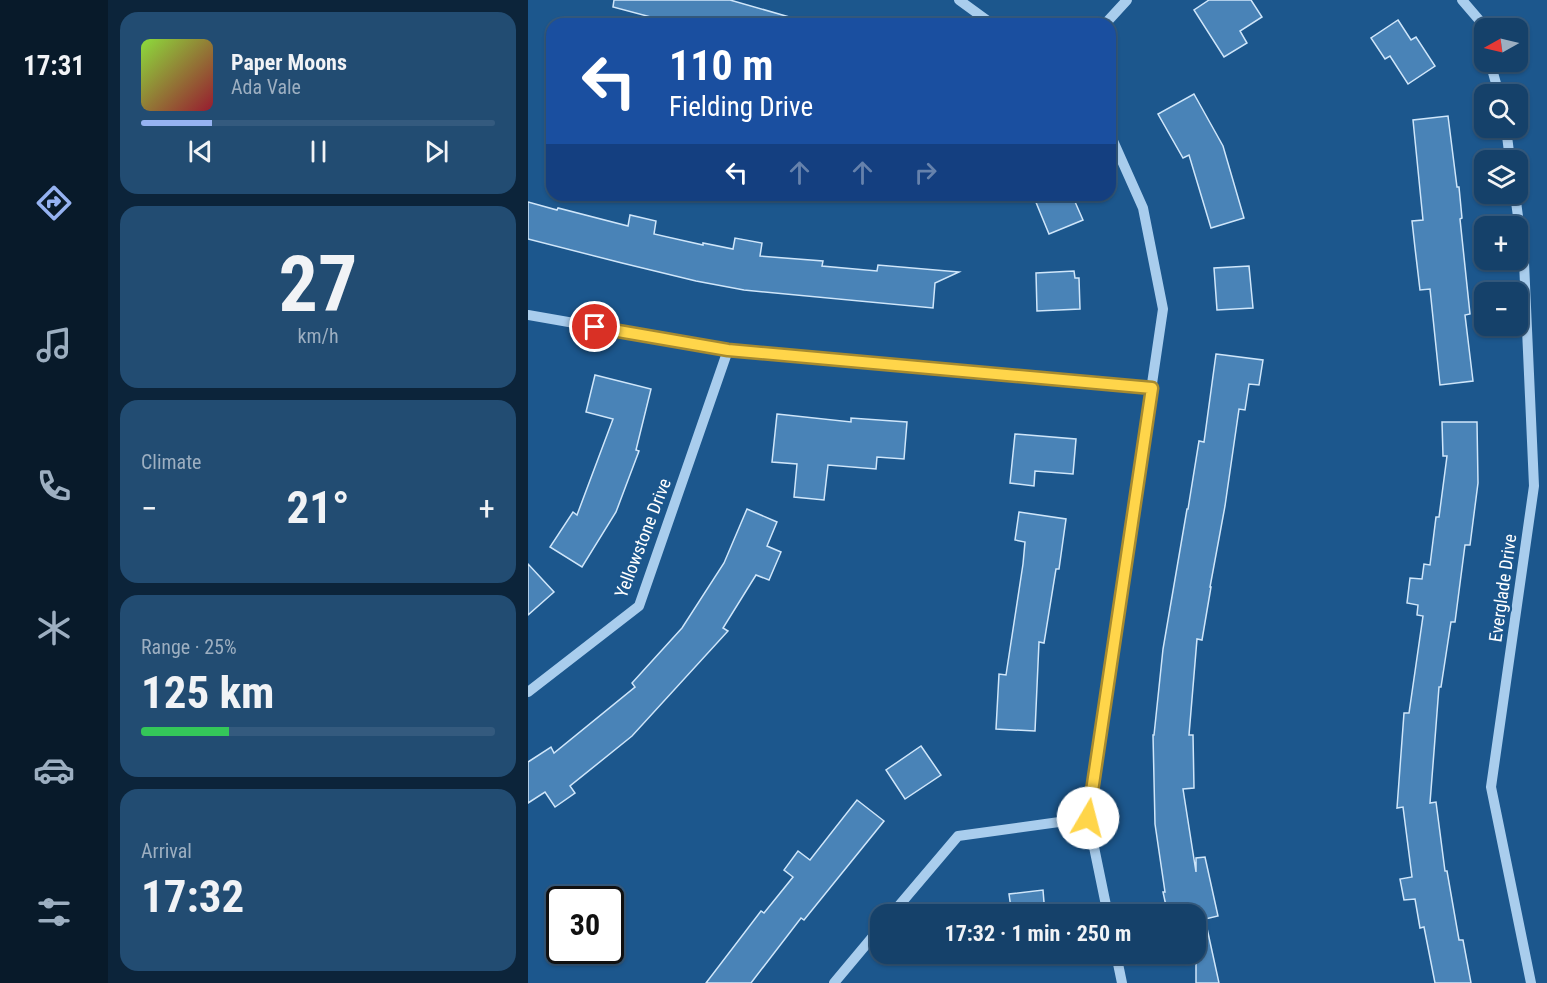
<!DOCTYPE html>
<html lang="en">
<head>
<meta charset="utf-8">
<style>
  body { margin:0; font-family:"Roboto Condensed",sans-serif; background:#224c72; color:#f1f3f6; height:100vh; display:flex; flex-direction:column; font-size:22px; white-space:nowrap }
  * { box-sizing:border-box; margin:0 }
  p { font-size:20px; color:#9dafc1 }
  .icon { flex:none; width:33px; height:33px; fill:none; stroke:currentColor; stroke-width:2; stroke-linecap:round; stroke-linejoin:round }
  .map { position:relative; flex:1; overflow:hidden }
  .details { display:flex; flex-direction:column; gap:12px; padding:12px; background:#0c243a; width:420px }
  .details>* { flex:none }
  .top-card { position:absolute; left:18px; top:18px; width:570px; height:183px; border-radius:18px; box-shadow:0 2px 4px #0004,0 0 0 2px #345a7e; background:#1a4fa0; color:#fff; overflow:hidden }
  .needle { width:39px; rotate:262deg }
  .buttons { position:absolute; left:946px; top:18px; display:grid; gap:12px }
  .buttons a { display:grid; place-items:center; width:54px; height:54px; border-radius:12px; background:#15416a; box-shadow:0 2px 4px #0004,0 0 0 2px #345a7e; font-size:30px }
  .speed { position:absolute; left:18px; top:886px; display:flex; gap:12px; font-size:30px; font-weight:700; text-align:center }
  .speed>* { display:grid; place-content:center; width:78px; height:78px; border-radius:50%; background:#15416a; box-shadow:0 2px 4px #0004,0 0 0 2px #345a7e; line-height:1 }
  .speed .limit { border:3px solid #111; border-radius:9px; background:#fff; color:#111 }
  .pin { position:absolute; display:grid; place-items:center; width:51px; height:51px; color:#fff; margin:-26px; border:3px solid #fff; border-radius:50%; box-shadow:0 2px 6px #0007 }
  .me { position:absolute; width:66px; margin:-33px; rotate:8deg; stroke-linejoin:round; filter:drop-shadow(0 0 4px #0008) }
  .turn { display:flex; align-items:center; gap:21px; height:126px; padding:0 24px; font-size:27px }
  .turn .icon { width:78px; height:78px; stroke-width:2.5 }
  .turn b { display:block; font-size:42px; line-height:51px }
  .lanes { display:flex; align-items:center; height:57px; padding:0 24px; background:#0003; justify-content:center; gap:30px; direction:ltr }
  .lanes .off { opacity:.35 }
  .big { font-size:45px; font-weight:700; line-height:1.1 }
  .details .tile { flex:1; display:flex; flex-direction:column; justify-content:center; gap:9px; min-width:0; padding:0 21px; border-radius:18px; background:#224c72 }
  .details .dial { align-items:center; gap:0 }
  .dial b { font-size:78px; line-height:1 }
  .song { display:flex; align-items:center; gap:18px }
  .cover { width:72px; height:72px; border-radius:9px; background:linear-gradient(135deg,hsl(90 70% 55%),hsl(350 70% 35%)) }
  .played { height:6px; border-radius:3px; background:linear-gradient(90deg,#95b2f1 20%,#345a7e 20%) }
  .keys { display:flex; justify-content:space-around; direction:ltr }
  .heat { display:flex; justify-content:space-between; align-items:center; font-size:33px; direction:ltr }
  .charge { height:9px; border-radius:4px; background:linear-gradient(90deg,#34c759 25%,#345a7e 0) }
  .trip { position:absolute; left:342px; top:904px; width:336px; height:60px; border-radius:18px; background:#15416a; box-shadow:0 2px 4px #0004,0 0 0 2px #345a7e; font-weight:700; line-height:60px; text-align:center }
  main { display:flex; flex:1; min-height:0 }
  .menu { display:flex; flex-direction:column; width:108px; justify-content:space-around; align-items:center; background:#081a2a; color:#9dafc1 }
  .menu .icon { width:42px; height:42px }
  .menu .current { color:#95b2f1 }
  .menu b { font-size:27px; color:#f1f3f6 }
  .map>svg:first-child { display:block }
  .building { fill:#4983b7; stroke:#cfe6fa; stroke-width:1.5 }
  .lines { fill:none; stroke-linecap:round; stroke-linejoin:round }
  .minor { stroke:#a9cded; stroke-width:10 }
  .route-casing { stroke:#a68a30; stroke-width:15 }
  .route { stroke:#ffd54a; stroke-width:10 }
  .labels { text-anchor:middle; stroke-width:4.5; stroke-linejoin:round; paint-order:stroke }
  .street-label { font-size:18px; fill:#fff; stroke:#1c578d }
</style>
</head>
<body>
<main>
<nav class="menu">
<b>17:31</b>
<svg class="icon current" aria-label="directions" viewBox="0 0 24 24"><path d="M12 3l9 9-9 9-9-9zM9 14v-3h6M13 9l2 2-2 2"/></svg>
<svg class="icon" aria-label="music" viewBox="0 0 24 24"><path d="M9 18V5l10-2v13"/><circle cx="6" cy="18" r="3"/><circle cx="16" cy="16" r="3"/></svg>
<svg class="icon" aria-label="phone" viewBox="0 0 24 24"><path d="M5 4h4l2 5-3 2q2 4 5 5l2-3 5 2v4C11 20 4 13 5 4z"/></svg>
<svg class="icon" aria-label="climate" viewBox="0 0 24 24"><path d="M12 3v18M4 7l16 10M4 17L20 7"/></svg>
<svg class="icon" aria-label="car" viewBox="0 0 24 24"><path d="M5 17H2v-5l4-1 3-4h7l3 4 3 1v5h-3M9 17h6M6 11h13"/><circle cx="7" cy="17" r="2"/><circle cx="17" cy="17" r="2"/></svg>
<svg class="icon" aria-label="filters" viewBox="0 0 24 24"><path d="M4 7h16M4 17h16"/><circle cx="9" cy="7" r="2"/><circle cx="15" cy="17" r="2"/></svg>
</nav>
<section class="details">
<div class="tile">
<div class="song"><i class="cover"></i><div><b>Paper Moons</b><p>Ada Vale</p></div></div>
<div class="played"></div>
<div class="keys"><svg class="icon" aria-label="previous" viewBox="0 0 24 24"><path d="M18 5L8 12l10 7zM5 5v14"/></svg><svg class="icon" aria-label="pause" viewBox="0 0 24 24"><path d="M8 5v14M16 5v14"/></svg><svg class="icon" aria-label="next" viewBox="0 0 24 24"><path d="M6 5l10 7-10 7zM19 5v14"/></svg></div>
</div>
<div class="tile dial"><b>27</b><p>km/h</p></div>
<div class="tile"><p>Climate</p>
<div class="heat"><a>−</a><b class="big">21°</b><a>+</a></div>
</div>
<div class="tile"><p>Range · 25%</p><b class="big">125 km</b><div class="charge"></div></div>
<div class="tile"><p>Arrival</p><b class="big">17:32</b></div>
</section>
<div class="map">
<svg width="1019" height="983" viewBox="0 0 1019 983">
  <rect width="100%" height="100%" fill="#1c578d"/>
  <!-- building -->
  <g class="building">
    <path d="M86 0H202L265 18 264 24H149L85 7Z"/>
    <path d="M681 0H723L734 17 712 31 719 43 696 57 666 10Z"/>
    <path d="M870 20 883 40 888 37 907 66 880 84 862 56 857 59 843 38Z"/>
    <path d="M666 94 695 146 716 218 683 228 661 155 655 158 630 114Z"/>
    <path d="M920 116 929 187H931L934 218 932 219 942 314 937 315 945 381 912 385 902 289 892 290 887 248 884 221 895 220 885 120Z"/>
    <path d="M505 195H544L555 220 521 234Z"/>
    <path d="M0 202 29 210 30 208 100 226 102 215 128 221 126 234 175 245V243L205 249 207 238 234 243 232 256 295 261 294 266 349 271 350 265 431 272 407 283 405 308 216 290 168 281 94 263 0 239Z"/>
    <path d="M721 266 725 308 689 310 686 268Z"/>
    <path d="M546 271 547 278H551L552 309 509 311 508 273Z"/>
    <path d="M688 354 735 360 731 385 721 384 717 410 711 409 697 506 682 587H683L674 640 669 639 661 735H665L666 788 655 789 668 872V858L677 857 690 916 677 919 691 983H668V915H640L635 892H637L627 824 625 735H626L635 649 659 509H660L671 441 676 442Z"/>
    <path d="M67 375 123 389 108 450 111 451 88 512 54 567 22 547 45 512 49 515 85 419 58 412Z"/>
    <path d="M249 414 323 422V418L379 422 376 459 349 457 348 469 300 465 296 500 266 497 269 464 244 462Z"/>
    <path d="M914 422H949L950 483 942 545H937L927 622H923L913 687H911L902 803 908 802 917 871H919L931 940H935L943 983H907L896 927 892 928 887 899 876 900 872 879 884 877 875 807 869 808 876 713H881L895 616 889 615 890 605 879 603 882 578 894 579 896 564 902 565 908 517H911L919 456H915Z"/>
    <path d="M487 434 548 439 545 474 507 471 506 486 482 483Z"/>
    <path d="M219 509 249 522 239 546 253 552 241 580 228 575 195 628 200 631 104 736 42 786 47 793 27 807 17 792 0 803V762L23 747 26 753 107 687 104 683 154 628 196 563Z"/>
    <path d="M491 512 538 519 531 569H528L516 643 511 642 507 731 468 729 471 674 478 675 495 564 497 542 487 540Z"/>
    <path d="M0 564 26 592 0 615Z"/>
    <path d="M393 746 413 775 377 799 358 770Z"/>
    <path d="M329 800 356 821 276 920 273 918 223 983H178L233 911 236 913 265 877 256 870 270 851 282 860Z"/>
    <path d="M515 890 517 915H484L481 894Z"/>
  </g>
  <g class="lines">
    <!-- minor -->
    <g class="minor">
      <path d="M431 0 464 24"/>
      <path d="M934 0 952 21 957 40"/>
      <path d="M577 24 599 0"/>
      <path d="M962 62 971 94"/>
      <path d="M978 128 982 160"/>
      <path d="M987 194 996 262 1006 486 963 787 1003 983"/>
      <path d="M0 315 200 350 624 388"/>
      <path d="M0 692 111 606 200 350"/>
      <path d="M363 915 430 836 560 818"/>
      <path d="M580 915 560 818 635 309 615 208 582 134"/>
      <path d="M588 954 594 983"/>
      <path d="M306 983 352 928"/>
    </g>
  </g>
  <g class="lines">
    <!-- route casing -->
    <g class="route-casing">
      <path id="route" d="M67 327 200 350 624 388 560 818"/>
    </g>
    <!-- route -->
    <use href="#route" class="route"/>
  </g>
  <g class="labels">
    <!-- street labels -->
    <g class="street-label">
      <text transform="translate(115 538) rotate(-69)" y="6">Yellowstone Drive</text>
      <text transform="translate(975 588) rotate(-82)" y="6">Everglade Drive</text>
    </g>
  </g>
</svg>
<div class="buttons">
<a><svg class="needle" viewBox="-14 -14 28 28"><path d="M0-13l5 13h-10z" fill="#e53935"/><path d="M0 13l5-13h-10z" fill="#9dafc1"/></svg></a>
<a><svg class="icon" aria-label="search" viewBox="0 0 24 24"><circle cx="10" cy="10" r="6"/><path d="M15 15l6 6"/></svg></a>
<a><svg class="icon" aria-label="layers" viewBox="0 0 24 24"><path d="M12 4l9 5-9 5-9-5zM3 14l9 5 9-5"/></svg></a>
<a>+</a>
<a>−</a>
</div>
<div class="speed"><div class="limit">30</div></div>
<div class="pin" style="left:67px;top:327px;background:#d93025"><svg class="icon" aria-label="arrive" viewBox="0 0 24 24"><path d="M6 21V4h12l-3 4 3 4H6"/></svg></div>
<svg class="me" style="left:560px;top:818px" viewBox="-20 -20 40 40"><circle r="19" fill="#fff"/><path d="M0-13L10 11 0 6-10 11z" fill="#ffd54a"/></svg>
<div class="trip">17:32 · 1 min · 250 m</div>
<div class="top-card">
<div class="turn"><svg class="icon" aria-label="left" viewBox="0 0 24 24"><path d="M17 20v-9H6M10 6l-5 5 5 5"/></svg><div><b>110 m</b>Fielding Drive</div></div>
<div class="lanes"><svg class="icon" aria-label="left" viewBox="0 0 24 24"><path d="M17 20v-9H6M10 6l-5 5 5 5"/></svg><svg class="icon off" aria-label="ahead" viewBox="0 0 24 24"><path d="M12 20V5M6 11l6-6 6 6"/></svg><svg class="icon off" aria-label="ahead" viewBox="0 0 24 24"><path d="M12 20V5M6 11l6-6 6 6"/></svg><svg class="icon off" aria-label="right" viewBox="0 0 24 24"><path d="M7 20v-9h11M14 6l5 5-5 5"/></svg></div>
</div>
</div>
</main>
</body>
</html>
